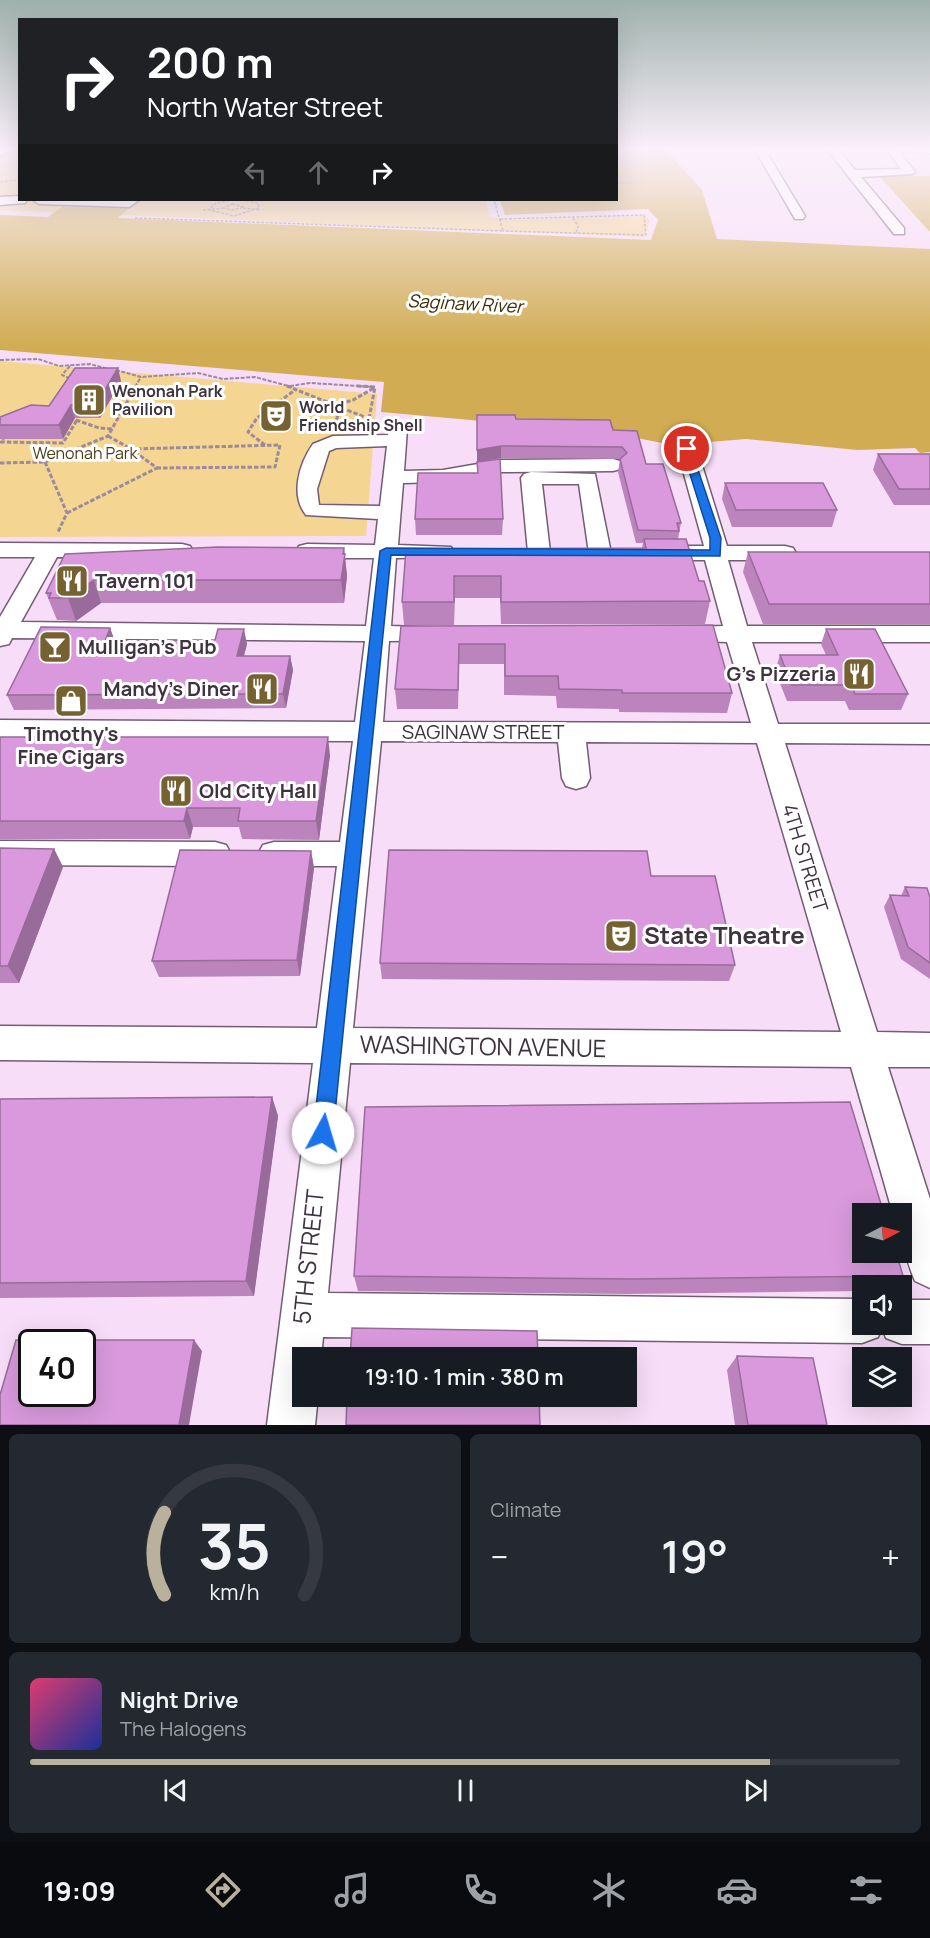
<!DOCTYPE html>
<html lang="en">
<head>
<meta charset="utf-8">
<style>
  body { margin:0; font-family:Manrope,sans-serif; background:#242831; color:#f1f3f6; height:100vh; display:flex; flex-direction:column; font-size:22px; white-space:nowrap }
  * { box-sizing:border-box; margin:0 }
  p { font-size:20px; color:#9ea1a6 }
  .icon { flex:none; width:33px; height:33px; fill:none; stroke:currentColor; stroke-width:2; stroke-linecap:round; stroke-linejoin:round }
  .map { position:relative; height:1425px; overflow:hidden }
  .panel { display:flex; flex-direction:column; gap:9px; padding:9px; background:#0d0f14; flex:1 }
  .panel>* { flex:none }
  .hud { position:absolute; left:18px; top:18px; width:600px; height:183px; border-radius:0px; box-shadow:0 6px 24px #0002; background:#202124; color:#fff; overflow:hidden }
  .needle { width:39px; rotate:84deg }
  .tools { position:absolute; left:852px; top:1203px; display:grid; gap:12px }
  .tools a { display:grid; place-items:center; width:60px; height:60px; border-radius:0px; background:#171b24; box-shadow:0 6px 24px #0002; font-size:30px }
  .speed { position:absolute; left:18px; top:1329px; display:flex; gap:12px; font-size:30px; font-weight:700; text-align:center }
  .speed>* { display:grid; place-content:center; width:78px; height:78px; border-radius:50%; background:#171b24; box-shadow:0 6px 24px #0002; line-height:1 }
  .speed .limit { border:3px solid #111; border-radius:9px; background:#fff; color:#111 }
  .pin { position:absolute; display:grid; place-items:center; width:51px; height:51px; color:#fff; margin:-26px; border:3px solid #fff; border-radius:50%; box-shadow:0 2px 6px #0007 }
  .me { position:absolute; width:66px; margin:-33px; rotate:6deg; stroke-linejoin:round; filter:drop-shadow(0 0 4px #0008) }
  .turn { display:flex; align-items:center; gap:21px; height:126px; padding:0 30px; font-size:27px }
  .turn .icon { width:78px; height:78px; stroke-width:2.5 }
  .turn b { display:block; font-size:42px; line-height:51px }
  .lanes { display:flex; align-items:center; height:57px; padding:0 30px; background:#0003; justify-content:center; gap:30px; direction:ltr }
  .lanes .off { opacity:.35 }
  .big { font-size:45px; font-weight:600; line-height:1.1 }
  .panel .widget { flex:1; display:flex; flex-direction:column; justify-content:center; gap:9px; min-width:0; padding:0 21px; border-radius:9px; background:#242831 }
  .panel .dial { align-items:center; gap:0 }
  .dial svg { height:156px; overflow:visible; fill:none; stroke:#363941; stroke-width:7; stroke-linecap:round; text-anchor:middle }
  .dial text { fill:#f1f3f6; stroke:none }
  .song { display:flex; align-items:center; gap:18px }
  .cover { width:72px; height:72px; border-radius:9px; background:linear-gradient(135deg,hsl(340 70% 55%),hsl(230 70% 35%)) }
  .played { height:6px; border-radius:3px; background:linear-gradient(90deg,#bab19d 85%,#363941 85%) }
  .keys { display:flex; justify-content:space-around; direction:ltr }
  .heat { display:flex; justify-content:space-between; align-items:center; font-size:33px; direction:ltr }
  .panel .tiles { flex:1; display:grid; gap:9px; grid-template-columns:1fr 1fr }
  .widget:last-child { grid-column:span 2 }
  .trip { position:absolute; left:292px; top:1347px; width:345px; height:60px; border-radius:0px; background:#171b24; box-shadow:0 6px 24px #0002; font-weight:600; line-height:60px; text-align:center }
  .menu { display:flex; height:96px; justify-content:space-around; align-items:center; background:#090b0e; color:#9ea1a6 }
  .menu .icon { width:42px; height:42px }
  .menu .selected { color:#bab19d }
  .menu b { font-size:27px; color:#f1f3f6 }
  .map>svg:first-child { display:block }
  .green { fill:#f4d591 }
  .water { fill:#d1ac52 }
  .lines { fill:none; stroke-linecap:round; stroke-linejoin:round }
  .minor-casing { stroke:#735d73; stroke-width:3 }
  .highway-casing { stroke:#735d73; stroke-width:3 }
  .path-far2 { stroke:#9d8a9d; stroke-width:1.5; stroke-dasharray:3 1.5; stroke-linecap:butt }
  .path-far1 { stroke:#9d8a9d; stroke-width:2; stroke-dasharray:4 1.5; stroke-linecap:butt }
  .path { stroke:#9d8a9d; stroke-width:3; stroke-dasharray:4.5 2; stroke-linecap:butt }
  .minor { fill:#fff; fill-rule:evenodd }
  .highway { fill:#fff; fill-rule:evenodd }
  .wall { fill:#bb84bd }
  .shaded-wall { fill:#986b9a }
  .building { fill:#d999dc; stroke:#986b9a; stroke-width:1.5; fill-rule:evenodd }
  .route { fill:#1a73e8; stroke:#114b97; stroke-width:1.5 }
  .labels { text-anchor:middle; stroke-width:6; stroke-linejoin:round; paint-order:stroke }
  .far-poi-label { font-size:16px; font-weight:bold; fill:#3e343e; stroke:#fff; text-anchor:start }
  .far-park-label { font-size:16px; fill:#4e3e18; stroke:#fff }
  .far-water-label { font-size:18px; font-style:italic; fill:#3e2f06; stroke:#fff }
  .poi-label { font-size:20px; font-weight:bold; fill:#3e343e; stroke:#fff; text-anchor:start }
  .street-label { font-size:20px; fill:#3e343e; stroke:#fff }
  .near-poi-label { font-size:24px; font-weight:bold; fill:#3e343e; stroke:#fff; text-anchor:start }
  .near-street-label { font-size:24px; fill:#3e343e; stroke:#fff }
</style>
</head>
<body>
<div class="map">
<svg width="930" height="1425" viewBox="0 0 930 1425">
  <rect width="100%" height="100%" fill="#f7ddf7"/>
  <!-- green -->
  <g class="green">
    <path d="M0 148H19L20 200H485L490 217 517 220 647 216 650 221 644 237 0 210Z"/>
    <path d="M0 361 377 394 366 536 0 537Z"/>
  </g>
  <!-- water -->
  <g class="water">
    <path d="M617 148H664L702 190 717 239 930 249V452L920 453 915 448 857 450 746 439 672 445 607 432 381 412 384 382 0 350V215L48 217 62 207 129 208 118 218 651 240 658 220 648 209 505 215 500 200H616Z"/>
    <path d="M879 176H930V232Z"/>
  </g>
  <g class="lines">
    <!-- minor casing -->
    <g class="minor-casing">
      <g id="minor">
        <path d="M754 148H764L805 216 803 219H795Z"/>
        <path d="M826 148H837L855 170 901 169 886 148H930V153L899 151 915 172 913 174 861 177 904 228V234H894Z"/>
        <path d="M20 196V200H27L25 203 0 205V197Z"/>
        <path d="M33 200H139L129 207 39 204Z"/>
        <path d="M398 423 407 429 404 471 443 470 501 460 613 459 620 461 623 465 620 469 613 471 501 472 443 482 403 483 398 545 451 547 454 552 451 557 396 558 391 626 444 628 447 634 444 640 389 641 383 722 751 723 727 642 669 640 666 634 669 628 723 626 705 560H655L647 558 644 553 647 548 655 546H704L677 449 687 443 697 449 727 546H785L793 548 796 553 793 558 785 560H728L747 626H930V642H752L778 724H930V744L785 743 877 1032 930 1033V1067H888L930 1199V1288L915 1281C905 1258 902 1239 902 1214H893L851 1067 350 1063 328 1293 862 1299V1324H902V1300H930V1344H902L886 1338 882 1327 878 1337 862 1343 323 1337 321 1358H303V1396H318L315 1425H267L313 1063 0 1060V1026L317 1028 337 866H274L263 863 258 854 263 845 274 842H340L353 741 0 740V720L355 722 365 641 12 638 9 644 0 646V617L35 557H0V543L182 544 190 546 193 551 190 556 182 558 57 557 21 622 366 626 374 558H307L299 556 296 551 299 546 307 544 375 545 378 519 306 515C290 495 299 464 313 444L333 436 388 435 391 425ZM387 446 380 506 319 505 317 489 329 451 336 448ZM381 741 558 742 562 778 566 786 576 789 586 786 590 778 586 742 757 743 841 1032 353 1028Z"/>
        <path d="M531 472 595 474 611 553 608 558H592L589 553 579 484H542L550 552 547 557H531L528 552 521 478 524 474Z"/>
        <path d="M0 841 215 842 226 845 231 854 226 863 215 866 0 865Z"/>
      </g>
    </g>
    <!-- highway casing -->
    <g class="highway-casing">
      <path id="highway" d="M0 148H17L0 156Z"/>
    </g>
    <!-- path-far2 -->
    <g class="path-far2">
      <path d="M616 148H621"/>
      <path d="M659 148 662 152"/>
      <path d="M616 163 645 162"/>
      <path d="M0 182 20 180"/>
      <path d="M616 183H635"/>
      <path d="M234 200 216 203 209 210 234 216 259 208 258 203 243 200"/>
      <path d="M232 204 244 207 232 210 224 208Z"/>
      <path d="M243 208 261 210"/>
      <path d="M203 210 225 208"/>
      <path d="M135 218 503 231 494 200"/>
      <path d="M573 218 578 226 576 233"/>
      <path d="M500 219 644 215 646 235 503 231"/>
    </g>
    <!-- path-far1 -->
    <g class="path-far1">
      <path d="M0 360 38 359 59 366 90 364 108 369"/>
      <path d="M70 366 62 375 71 379"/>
      <path d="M116 370 141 377 198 373 223 379 255 377 292 387"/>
      <path d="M290 386 310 383 375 387"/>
      <path d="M135 387 141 377"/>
    </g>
    <!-- path -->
    <g class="path">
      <path d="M287 386 377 422"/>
      <path d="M357 386 375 387 369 419"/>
      <path d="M76 420 99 428 113 429"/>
      <path d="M334 426 338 415 336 405 353 400 374 388"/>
      <path d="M5 436 1 442 63 443 77 420"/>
      <path d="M108 436 131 449 280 445 275 467 157 468"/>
      <path d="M265 445 248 432 257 418 295 390"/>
      <path d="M45 462 67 513 58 532"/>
      <path d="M0 463 45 462 108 436 136 386"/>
      <path d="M67 513 157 468 131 449"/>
    </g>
    <!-- minor -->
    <use href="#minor" class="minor"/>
    <!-- highway -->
    <use href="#highway" class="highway"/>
  </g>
  <!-- wall -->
  <g class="wall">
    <path d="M121 381 100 418H75L63 439H0V417L49 406Z"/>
    <path d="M477 415 613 430 646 464 681 523 678 539 710 601 705 624H501L500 598H455L454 625H404L402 602 406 549 642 548 643 543H636L618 472 620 459 501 458 477 462Z"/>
    <path d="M878 454H930V505H894L873 470Z"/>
    <path d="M725 483 837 510 832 527H732L722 499Z"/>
    <path d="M415 519H503L502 535H416Z"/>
    <path d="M344 548 347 576 344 603H101L76 621 57 620 46 593 65 554Z"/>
    <path d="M748 552H930V624H763L743 572Z"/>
    <path d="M713 625 732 693 727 713 619 712V709L557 708 556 696 504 695V664H459L458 709H397L395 689 401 626Z"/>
    <path d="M110 628 115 641 215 640 247 644 244 656H290L293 670 286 708 14 710 7 695Z"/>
    <path d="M826 629 908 694 901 710H849L845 701H787L775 671 780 655H826L821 644Z"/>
    <path d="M0 737 330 755 319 840 242 839 239 827H193L190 839H0Z"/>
    <path d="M0 848 54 849 63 867 19 983H0Z"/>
    <path d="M311 851 314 868 300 976 159 977 152 961Z"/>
    <path d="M651 876 735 965 729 981 382 979 380 963Z"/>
    <path d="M905 887 930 897V979L901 959 884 907 890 895 901 896Z"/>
    <path d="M272 1097 278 1116 254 1296 0 1298V1099Z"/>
    <path d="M354 1276H903L893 1286H862V1291L627 1294 358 1291Z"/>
    <path d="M737 1356 827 1425H735L727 1370Z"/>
  </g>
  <!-- shaded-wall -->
  <g class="shaded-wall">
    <path d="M118 368 121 381 100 418 96 405Z"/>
    <path d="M71 405 75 418 63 439 59 425Z"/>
    <path d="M501 446V458L477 462V450Z"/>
    <path d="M344 548 347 576 344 603 341 580Z"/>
    <path d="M94 580 101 603 76 621 68 598Z"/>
    <path d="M110 628 115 642 105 641Z"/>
    <path d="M244 629 247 644 240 670 237 656Z"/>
    <path d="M290 656 293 670 286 708 283 694Z"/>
    <path d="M328 737 330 755 319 840 316 821Z"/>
    <path d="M187 808 193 827 190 839 184 821Z"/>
    <path d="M54 849 63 867 19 983 8 966Z"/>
    <path d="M311 851 314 868 300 976 297 960Z"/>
    <path d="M272 1097 278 1116 254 1296 246 1281Z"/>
    <path d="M194 1340 202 1351 189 1425H179Z"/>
  </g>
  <!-- building -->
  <g class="building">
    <path d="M75 368H118L96 405H71L59 425H0V417L31 405 49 406Z"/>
    <path d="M477 415H515L516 419 610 420 613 430 637 431 646 464H663L681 523H677L679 531 638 530 620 459 627 453 622 447 501 446 477 450Z"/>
    <path d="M878 454H930V489H899Z"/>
    <path d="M500 459 503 519H415L418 473H478L477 462Z"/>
    <path d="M725 483H823L837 510H736Z"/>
    <path d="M644 539H686L699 581H704L710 601 501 602V576H454V602H402L406 549 646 548Z"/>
    <path d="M218 547 344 548 343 554H345L341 580H94L68 598H49L51 593H46L65 554Z"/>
    <path d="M748 552H930V604H769Z"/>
    <path d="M713 625 732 693H622V690L559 689 558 676H505V644H459L458 690 395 689 401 626Z"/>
    <path d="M41 627 110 628 105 641 215 640 218 629H244L237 656H290L283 694 7 695Z"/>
    <path d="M826 629H875L908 694H855L851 685H792L780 655H838Z"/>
    <path d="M0 737H328L316 821H238L240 808H187L184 821H0Z"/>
    <path d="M0 848 54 849 8 966H0Z"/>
    <path d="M180 850 311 851 297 960 152 961Z"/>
    <path d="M389 850 647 851 651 876H715L735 965 380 963Z"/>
    <path d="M905 887 927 888 930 897V963L908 947 890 895 909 896Z"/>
    <path d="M272 1097 246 1281 0 1283V1099Z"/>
    <path d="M850 1102 884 1214H862V1252H896L903 1276 633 1279 354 1276 365 1107Z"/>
    <path d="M352 1328 537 1331 538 1358H350Z"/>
    <path d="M16 1340H194L179 1425H0V1395ZM32 1342H82V1394H32Z"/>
    <path d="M737 1356 813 1358 827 1425H748Z"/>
    <path d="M347 1396H539L540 1425H346Z"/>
  </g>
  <!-- sky -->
  <linearGradient id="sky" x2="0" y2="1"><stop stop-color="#9fb1ac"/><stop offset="0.43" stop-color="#fbf0fb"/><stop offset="1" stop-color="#fbf0fb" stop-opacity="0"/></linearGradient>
  <rect width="930" height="348" fill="url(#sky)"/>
  <!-- route -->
  <path class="route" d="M687 446 691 449 721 538 720 556 391 555 333 1133 330 1140 323 1143 316 1140 313 1133 380 551 386 548 710 550V538L682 449Z"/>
  <!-- icons -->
  <defs>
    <g id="building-square" transform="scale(1.725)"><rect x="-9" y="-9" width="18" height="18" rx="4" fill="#766131" stroke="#fff"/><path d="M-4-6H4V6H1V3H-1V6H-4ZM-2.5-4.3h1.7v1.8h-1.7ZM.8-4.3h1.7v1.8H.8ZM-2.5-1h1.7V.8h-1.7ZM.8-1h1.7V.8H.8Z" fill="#fff"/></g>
    <g id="theatre-square" transform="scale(1.725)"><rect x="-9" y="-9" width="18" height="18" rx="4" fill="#766131" stroke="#fff"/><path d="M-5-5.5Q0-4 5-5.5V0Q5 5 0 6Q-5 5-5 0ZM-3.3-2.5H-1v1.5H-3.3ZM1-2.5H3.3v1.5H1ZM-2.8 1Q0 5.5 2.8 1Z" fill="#fff"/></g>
    <g id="restaurant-square" transform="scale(1.725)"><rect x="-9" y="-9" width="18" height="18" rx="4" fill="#766131" stroke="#fff"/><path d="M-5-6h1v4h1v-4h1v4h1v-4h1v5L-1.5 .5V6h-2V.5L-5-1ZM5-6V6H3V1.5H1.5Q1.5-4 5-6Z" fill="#fff"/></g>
    <g id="bar-square" transform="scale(1.725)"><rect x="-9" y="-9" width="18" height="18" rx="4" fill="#766131" stroke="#fff"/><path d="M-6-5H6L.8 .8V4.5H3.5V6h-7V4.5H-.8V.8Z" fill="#fff"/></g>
    <g id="shop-square" transform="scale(1.725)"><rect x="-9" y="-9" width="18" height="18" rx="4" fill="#766131" stroke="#fff"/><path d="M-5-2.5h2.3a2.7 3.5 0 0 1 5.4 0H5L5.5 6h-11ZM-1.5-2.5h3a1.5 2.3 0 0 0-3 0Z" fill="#fff"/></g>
  </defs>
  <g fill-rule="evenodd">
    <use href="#building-square" x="89" y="400"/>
    <use href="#theatre-square" x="276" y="416"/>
    <use href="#restaurant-square" x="72" y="581"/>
    <use href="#bar-square" x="55" y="647"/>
    <use href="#restaurant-square" x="859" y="674"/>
    <use href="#restaurant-square" x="262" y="689"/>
    <use href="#shop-square" x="71" y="701"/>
    <use href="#restaurant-square" x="176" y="791"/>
    <use href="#theatre-square" x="621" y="936"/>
  </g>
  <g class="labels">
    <!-- far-poi labels -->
    <g class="far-poi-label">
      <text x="112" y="397">Wenonah Park<tspan x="112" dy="18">Pavilion</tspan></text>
      <text x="299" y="413">World<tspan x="299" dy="18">Friendship Shell</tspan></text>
    </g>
    <!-- far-park labels -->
    <g class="far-park-label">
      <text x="85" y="459">Wenonah Park</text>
    </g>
    <!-- far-water labels -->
    <g class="far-water-label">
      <text transform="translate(465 304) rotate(3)" y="6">Saginaw River</text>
    </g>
    <!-- poi labels -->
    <g class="poi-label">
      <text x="95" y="588">Tavern 101</text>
      <text x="78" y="654">Mulligan's Pub</text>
      <text x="836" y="681" text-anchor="end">G's Pizzeria</text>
      <text x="239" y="696" text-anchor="end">Mandy's Diner</text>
      <text x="71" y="741" text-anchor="middle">Timothy's<tspan x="71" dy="23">Fine Cigars</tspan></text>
      <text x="199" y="798">Old City Hall</text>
    </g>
    <!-- street labels -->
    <g class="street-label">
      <text x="483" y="739">SAGINAW STREET</text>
      <text transform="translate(805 858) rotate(73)" y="7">4TH STREET</text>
    </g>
    <!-- near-poi labels -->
    <g class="near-poi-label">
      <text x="644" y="944">State Theatre</text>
    </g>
    <!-- near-street labels -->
    <g class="near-street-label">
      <text transform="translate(483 1047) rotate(1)" y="8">WASHINGTON AVENUE</text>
      <text transform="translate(309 1257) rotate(-84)" y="8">5TH STREET</text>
    </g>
  </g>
</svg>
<div class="tools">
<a><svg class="needle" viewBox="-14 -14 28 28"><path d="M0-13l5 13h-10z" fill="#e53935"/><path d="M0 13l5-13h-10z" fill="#9ea1a6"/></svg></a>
<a><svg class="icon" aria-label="sound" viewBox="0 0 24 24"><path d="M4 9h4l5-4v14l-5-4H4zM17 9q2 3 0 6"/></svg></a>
<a><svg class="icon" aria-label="layers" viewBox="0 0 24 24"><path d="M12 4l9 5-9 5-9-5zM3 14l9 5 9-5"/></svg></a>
</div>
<div class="speed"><div class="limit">40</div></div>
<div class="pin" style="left:687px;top:449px;background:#d93025"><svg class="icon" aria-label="arrive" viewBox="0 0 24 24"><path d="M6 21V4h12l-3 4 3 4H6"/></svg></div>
<svg class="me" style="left:323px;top:1133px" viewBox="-20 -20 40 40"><circle r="19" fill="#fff"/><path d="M0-13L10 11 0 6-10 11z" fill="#1a73e8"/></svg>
<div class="trip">19:10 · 1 min · 380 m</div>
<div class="hud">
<div class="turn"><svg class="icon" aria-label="right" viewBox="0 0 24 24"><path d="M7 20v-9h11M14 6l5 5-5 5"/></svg><div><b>200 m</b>North Water Street</div></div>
<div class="lanes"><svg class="icon off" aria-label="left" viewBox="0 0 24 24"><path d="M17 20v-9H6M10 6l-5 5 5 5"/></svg><svg class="icon off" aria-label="ahead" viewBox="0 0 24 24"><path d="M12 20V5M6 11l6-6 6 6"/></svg><svg class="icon" aria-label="right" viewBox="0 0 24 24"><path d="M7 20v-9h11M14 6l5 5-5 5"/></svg></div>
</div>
</div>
<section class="panel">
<div class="tiles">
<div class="widget dial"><svg viewBox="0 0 100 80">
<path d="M14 69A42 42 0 1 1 86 69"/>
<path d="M14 69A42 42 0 0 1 14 27" stroke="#bab19d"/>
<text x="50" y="56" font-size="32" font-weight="700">35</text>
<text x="50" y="72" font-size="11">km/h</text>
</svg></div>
<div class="widget"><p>Climate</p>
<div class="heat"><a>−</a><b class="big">19°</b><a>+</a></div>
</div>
<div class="widget">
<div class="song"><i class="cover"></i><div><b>Night Drive</b><p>The Halogens</p></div></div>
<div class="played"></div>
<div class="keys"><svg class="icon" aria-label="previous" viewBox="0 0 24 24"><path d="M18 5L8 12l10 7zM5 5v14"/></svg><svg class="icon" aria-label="pause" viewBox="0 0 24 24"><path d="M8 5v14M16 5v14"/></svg><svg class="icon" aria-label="next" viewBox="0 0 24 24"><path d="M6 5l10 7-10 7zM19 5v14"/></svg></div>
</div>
</div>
</section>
<nav class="menu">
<b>19:09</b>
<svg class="icon selected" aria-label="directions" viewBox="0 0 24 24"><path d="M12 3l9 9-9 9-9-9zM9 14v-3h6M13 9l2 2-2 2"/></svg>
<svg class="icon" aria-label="music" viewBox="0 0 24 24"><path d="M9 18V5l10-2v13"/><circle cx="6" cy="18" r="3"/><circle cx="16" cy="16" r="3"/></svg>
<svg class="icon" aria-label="phone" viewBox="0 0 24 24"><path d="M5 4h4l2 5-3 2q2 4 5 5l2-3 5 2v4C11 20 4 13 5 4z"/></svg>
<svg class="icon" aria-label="climate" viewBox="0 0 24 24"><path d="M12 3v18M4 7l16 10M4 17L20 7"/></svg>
<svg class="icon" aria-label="car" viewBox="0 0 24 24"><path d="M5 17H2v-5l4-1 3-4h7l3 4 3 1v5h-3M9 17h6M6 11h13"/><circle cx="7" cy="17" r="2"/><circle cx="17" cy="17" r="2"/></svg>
<svg class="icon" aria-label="filters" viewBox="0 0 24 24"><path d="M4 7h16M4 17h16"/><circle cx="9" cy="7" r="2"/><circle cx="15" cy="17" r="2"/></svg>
</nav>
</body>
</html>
